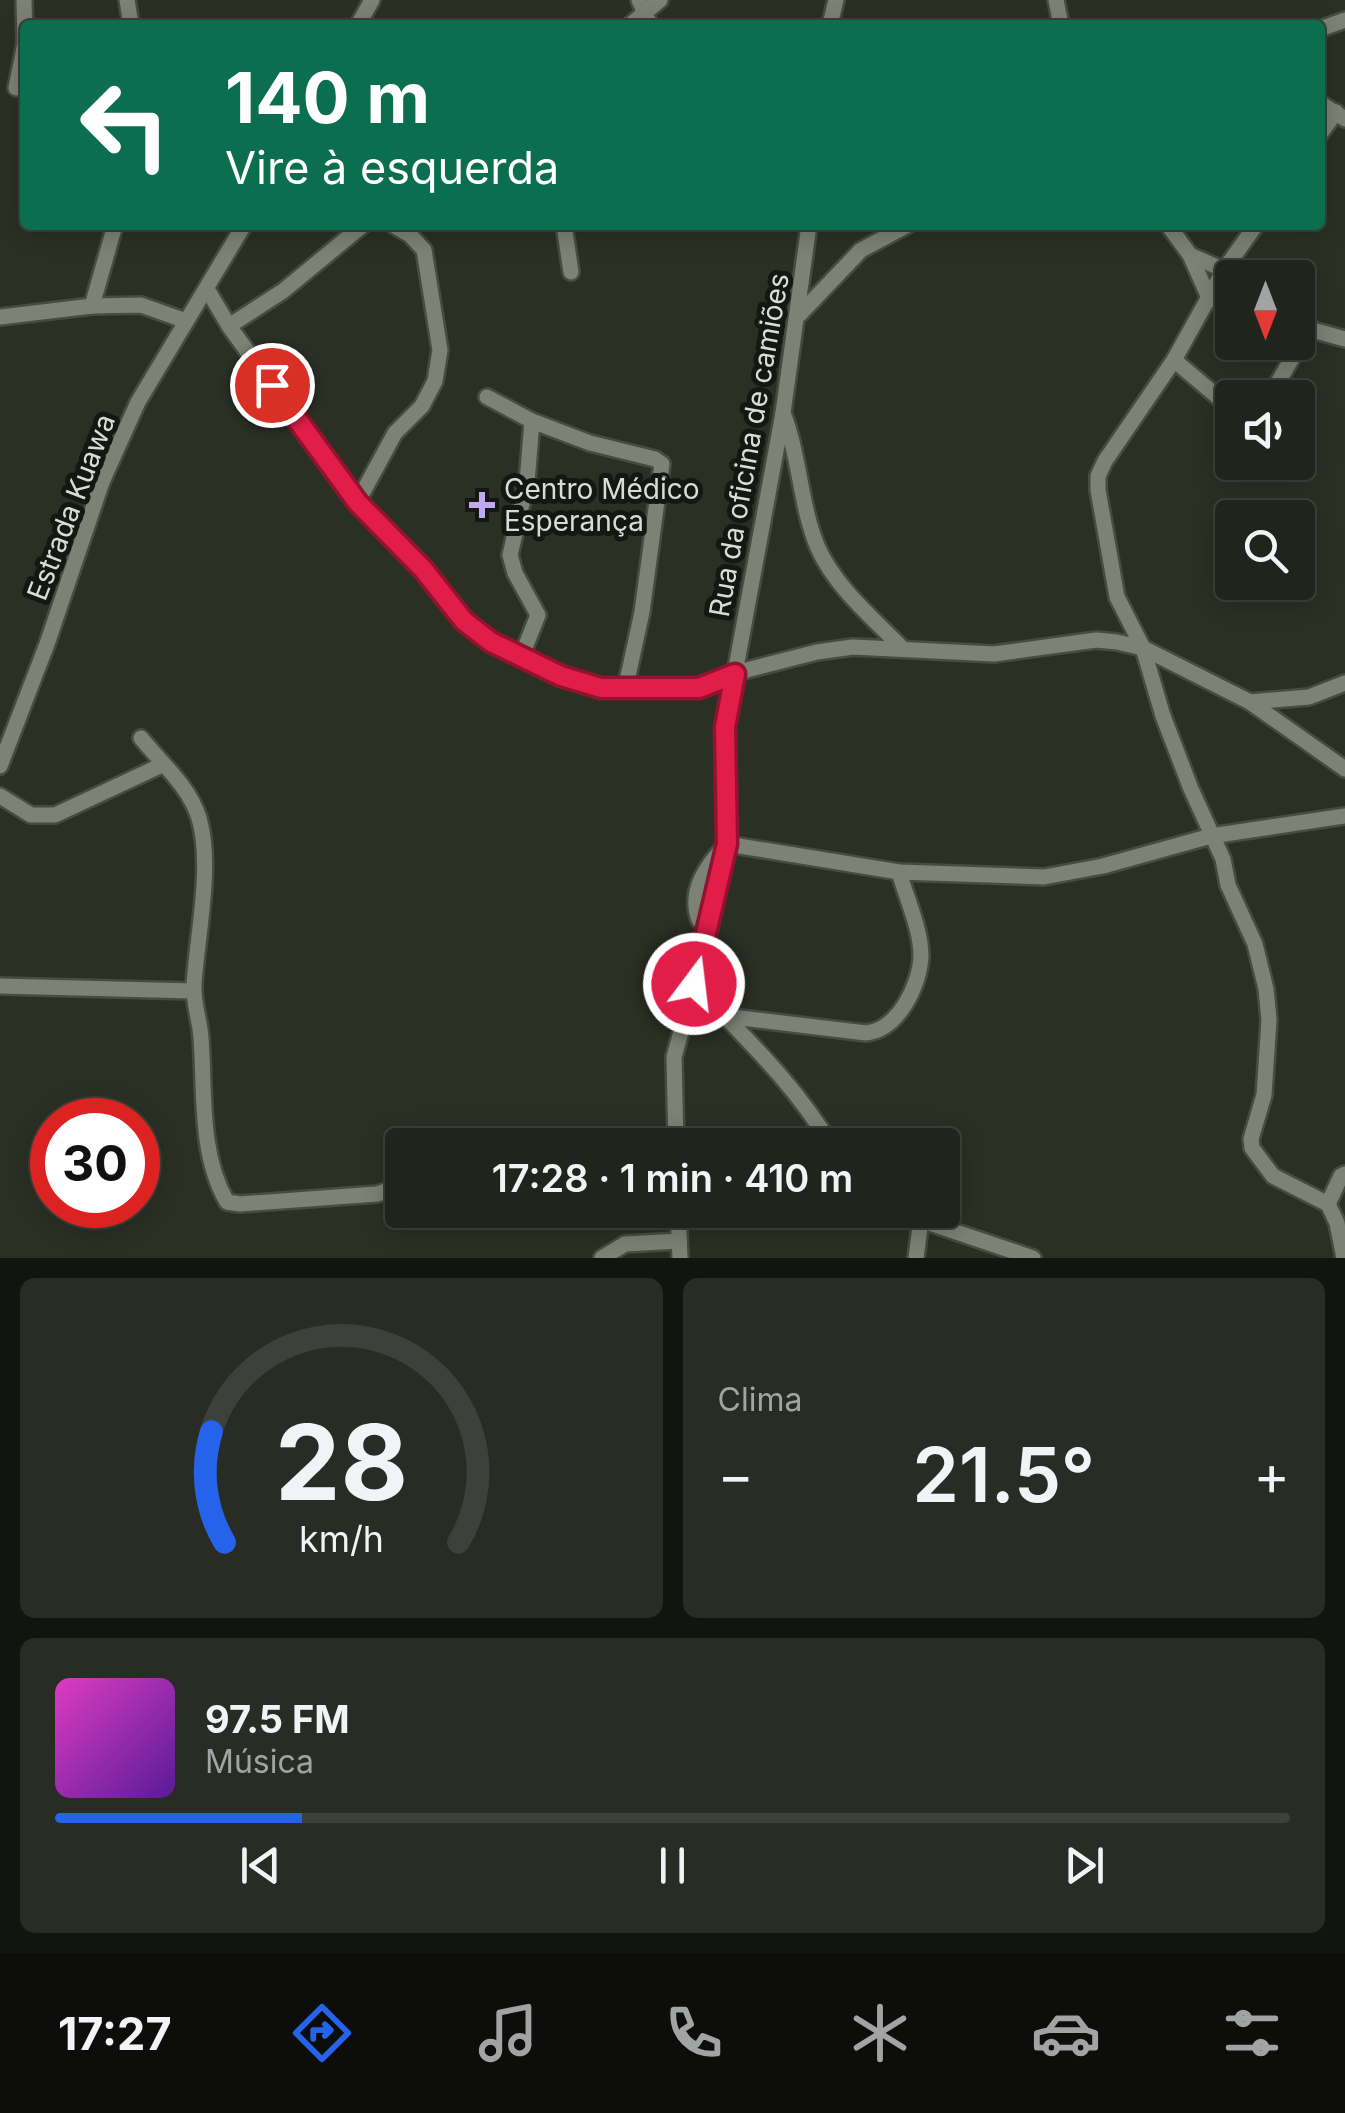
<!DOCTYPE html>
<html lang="pt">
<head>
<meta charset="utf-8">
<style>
  body { margin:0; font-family:Inter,sans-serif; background:#282c25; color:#f1f3f6; height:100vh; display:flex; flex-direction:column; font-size:38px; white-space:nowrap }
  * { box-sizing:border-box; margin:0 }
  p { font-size:32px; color:#a2a4a3 }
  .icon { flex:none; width:55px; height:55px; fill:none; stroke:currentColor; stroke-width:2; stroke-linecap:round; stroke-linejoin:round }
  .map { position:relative; height:1258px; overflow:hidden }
  .details { display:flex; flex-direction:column; gap:20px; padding:20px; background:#12140f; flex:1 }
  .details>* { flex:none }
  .hud { position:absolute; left:20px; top:20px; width:1305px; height:210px; border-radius:10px; box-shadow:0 5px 25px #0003,0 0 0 2px #3d413b; background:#0b6e4f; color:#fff; overflow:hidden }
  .needle { width:65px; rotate:180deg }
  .tools { position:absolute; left:1215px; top:260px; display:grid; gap:20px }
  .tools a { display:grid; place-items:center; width:100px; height:100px; border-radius:10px; background:#20241c; box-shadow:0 5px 25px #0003,0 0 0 2px #3d413b; font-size:50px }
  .speed { position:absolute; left:30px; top:1098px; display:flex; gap:20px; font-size:50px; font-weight:700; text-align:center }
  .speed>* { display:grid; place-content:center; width:130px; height:130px; border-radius:50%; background:#20241c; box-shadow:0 5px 25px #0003,0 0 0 2px #3d413b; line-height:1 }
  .speed .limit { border:15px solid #d22; background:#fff; color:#111 }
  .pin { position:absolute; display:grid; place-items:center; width:85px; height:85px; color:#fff; margin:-42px; border:5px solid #fff; border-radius:50%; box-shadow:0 2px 10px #0007 }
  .me { position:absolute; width:110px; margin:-55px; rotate:15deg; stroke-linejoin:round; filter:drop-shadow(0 0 8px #0008) }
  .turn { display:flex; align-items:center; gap:35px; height:210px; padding:0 40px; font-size:45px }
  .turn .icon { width:130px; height:130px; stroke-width:2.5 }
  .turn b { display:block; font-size:70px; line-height:85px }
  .big { font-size:75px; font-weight:600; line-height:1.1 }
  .details .widget { flex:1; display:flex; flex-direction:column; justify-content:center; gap:15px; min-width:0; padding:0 35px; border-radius:15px; background:#282c25 }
  .details .dial { align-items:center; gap:0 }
  .dial svg { height:260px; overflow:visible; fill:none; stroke:#3d413b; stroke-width:7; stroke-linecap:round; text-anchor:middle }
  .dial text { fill:#f1f3f6; stroke:none }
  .song { display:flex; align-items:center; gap:30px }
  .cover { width:120px; height:120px; border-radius:15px; background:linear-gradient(135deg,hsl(310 70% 55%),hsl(270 70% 35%)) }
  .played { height:10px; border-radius:5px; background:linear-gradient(90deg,#2563eb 20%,#3d413b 20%) }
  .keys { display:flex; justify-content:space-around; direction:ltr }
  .heat { display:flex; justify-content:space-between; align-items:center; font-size:55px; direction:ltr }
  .details .tiles { flex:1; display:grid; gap:20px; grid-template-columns:1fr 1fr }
  .widget:last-child { grid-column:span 2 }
  .trip { position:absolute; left:385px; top:1128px; width:575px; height:100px; border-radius:10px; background:#20241c; box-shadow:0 5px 25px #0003,0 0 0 2px #3d413b; font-weight:600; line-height:100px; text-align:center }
  .tab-bar { display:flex; height:160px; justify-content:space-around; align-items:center; background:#0d0e0b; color:#a2a4a3 }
  .tab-bar .icon { width:70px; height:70px }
  .tab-bar .selected { color:#2563eb }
  .tab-bar b { font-size:45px; color:#f1f3f6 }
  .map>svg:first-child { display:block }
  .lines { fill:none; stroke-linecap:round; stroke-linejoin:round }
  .minor-casing { stroke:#474b42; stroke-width:20 }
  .minor { stroke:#7c8275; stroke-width:15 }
  .route-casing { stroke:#92132f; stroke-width:25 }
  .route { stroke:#e11d48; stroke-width:18 }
  .poi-dot { fill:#c0a8f3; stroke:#151712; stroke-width:4 }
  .labels { text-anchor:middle; stroke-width:10; stroke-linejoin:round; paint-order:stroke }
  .street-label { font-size:28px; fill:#daddd6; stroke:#151712 }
  .poi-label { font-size:28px; fill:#daddd6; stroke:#151712; text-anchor:start }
</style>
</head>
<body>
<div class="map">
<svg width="1345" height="1258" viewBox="0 0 1345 1258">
  <rect width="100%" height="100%" fill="#2b3025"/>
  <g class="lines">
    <!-- minor casing -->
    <g class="minor-casing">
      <g id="minor">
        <path d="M127 0 131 25"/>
        <path d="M639 0 650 25"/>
        <path d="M1056 0 1061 25"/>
        <path d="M358 25 372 0"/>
        <path d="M630 25 660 0"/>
        <path d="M830 25 836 0"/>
        <path d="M1320 29 1345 20"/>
        <path d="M16 88 25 43 24 0"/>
        <path d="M1320 103 1345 119"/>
        <path d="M1320 134 1336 112"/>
        <path d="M564 225 571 272"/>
        <path d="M1168 225 1190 255 1210 300"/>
        <path d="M1256 225 1224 270 1174 360 1105 461 1098 476V490L1117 597 1143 648 1163 716 1191 789 1223 859 1228 885 1255 944 1266 989 1269 1020 1264 1095 1251 1139 1252 1148 1273 1176 1328 1204 1337 1223 1344 1258"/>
        <path d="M1190 255 1224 270 1232 280"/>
        <path d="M207 289 229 326 357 503 423 569 464 621 491 642 561 676 601 688 699 687 735 673 817 652 853 647 994 654 1096 640 1117 642 1143 648 1250 702 1345 769"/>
        <path d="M92 306 115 225"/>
        <path d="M799 315 861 250 908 225"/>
        <path d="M0 317 92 306 141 305 186 321"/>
        <path d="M229 326 283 291 363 225"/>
        <path d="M1298 326 1345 339"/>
        <path d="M1174 360 1232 409"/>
        <path d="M487 397 532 421 527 482 510 555 515 573 538 615 522 655"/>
        <path d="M1269 398 1310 327"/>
        <path d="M783 413C800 456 800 506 818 548 836 588 873 618 903 649"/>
        <path d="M532 421 590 443 655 459 662 464 642 612 625 690"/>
        <path d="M357 503 395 433 422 406 435 381 440 350 424 250 410 235 393 225"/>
        <path d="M1250 702 1309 697 1345 683"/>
        <path d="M141 738C162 764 189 786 199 818 213 866 197 935 194 985 193 1003 200 1020 201 1038 205 1091 199 1154 227 1202L240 1204 377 1194 402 1186"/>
        <path d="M0 766 47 644 102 482 138 402 244 225"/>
        <path d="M0 796 31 815H55L162 765"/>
        <path d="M710 927 699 920C688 890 707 865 727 844L899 872 1044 877 1103 866 1211 836 1345 816"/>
        <path d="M694 984C744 1037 793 1082 831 1145"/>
        <path d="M0 986 193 991"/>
        <path d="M724 1016 866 1033C898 1030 920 985 921 956 921 929 906 897 899 872"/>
        <path d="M676 1145 674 1057 710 927 727 844 725 727 783 413 809 225"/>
        <path d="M1328 1204 1341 1176 1345 1174"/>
        <path d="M678 1210 680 1258"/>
        <path d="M891 1210 1033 1258"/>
        <path d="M602 1258 625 1244 679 1241"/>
        <path d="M916 1258 921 1219"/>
      </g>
    </g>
    <!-- minor -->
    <use href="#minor" class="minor"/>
  </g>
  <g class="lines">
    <!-- route casing -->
    <g class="route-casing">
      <path id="route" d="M272 385 358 503 423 569 464 621 491 642 561 676 601 688H699L735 674 725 727 727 844 694 984"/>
    </g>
    <!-- route -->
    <use href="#route" class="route"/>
  </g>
  <!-- markers -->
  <path class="poi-dot" d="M477 490h10v10h10v10h-10v10h-10v-10h-10v-10h10z"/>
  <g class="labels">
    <!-- street labels -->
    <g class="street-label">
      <text transform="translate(749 445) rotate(-80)" y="10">Rua da oficina de camiões</text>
      <text transform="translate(71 507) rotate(-69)" y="10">Estrada Kuawa</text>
    </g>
    <!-- poi labels -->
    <g class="poi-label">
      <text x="504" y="499">Centro Médico<tspan x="504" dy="32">Esperança</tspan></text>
    </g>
  </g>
</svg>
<div class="tools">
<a><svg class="needle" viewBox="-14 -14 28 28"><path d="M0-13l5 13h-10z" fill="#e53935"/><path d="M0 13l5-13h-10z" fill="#a2a4a3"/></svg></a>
<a><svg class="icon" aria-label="sound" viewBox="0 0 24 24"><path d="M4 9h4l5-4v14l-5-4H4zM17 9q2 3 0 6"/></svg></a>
<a><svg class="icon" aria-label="search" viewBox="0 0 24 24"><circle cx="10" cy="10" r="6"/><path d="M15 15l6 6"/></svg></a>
</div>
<div class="speed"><div class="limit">30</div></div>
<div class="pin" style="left:272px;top:385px;background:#d93025"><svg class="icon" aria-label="arrive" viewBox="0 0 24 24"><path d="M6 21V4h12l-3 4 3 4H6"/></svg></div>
<svg class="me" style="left:694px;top:984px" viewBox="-20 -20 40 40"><circle r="17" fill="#e11d48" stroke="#fff" stroke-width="3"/><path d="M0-11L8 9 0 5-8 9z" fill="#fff"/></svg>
<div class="trip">17:28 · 1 min · 410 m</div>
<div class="hud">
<div class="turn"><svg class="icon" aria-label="left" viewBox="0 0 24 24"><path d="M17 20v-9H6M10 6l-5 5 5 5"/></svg><div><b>140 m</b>Vire à esquerda</div></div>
</div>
</div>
<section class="details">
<div class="tiles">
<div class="widget dial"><svg viewBox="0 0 100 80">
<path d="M14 69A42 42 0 1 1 86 69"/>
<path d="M14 69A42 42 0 0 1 10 35" stroke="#2563eb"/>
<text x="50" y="56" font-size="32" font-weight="700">28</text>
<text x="50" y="72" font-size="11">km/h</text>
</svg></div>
<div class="widget"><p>Clima</p>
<div class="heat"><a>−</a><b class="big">21.5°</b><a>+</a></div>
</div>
<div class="widget">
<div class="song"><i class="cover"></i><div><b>97.5 FM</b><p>Música</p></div></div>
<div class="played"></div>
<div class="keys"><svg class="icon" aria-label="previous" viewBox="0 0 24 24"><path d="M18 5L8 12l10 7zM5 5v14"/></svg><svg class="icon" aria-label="pause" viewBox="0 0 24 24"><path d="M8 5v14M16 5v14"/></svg><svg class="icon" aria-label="next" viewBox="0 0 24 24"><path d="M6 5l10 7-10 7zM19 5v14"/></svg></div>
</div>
</div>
</section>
<nav class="tab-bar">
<b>17:27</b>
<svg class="icon selected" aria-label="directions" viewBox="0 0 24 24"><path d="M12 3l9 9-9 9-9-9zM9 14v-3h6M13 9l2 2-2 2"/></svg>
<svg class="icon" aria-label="music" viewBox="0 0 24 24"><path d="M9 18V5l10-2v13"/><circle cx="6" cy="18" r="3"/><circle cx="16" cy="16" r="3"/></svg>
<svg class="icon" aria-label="phone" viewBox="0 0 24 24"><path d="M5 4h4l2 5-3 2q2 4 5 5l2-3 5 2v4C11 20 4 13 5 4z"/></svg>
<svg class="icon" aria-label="climate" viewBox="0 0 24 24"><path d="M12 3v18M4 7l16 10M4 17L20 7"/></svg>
<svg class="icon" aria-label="car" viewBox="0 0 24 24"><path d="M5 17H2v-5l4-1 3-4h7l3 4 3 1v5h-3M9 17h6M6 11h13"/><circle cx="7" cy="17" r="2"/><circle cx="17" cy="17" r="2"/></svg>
<svg class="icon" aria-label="filters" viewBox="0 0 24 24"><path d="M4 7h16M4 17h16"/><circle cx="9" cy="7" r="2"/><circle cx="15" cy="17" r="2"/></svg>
</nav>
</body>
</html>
